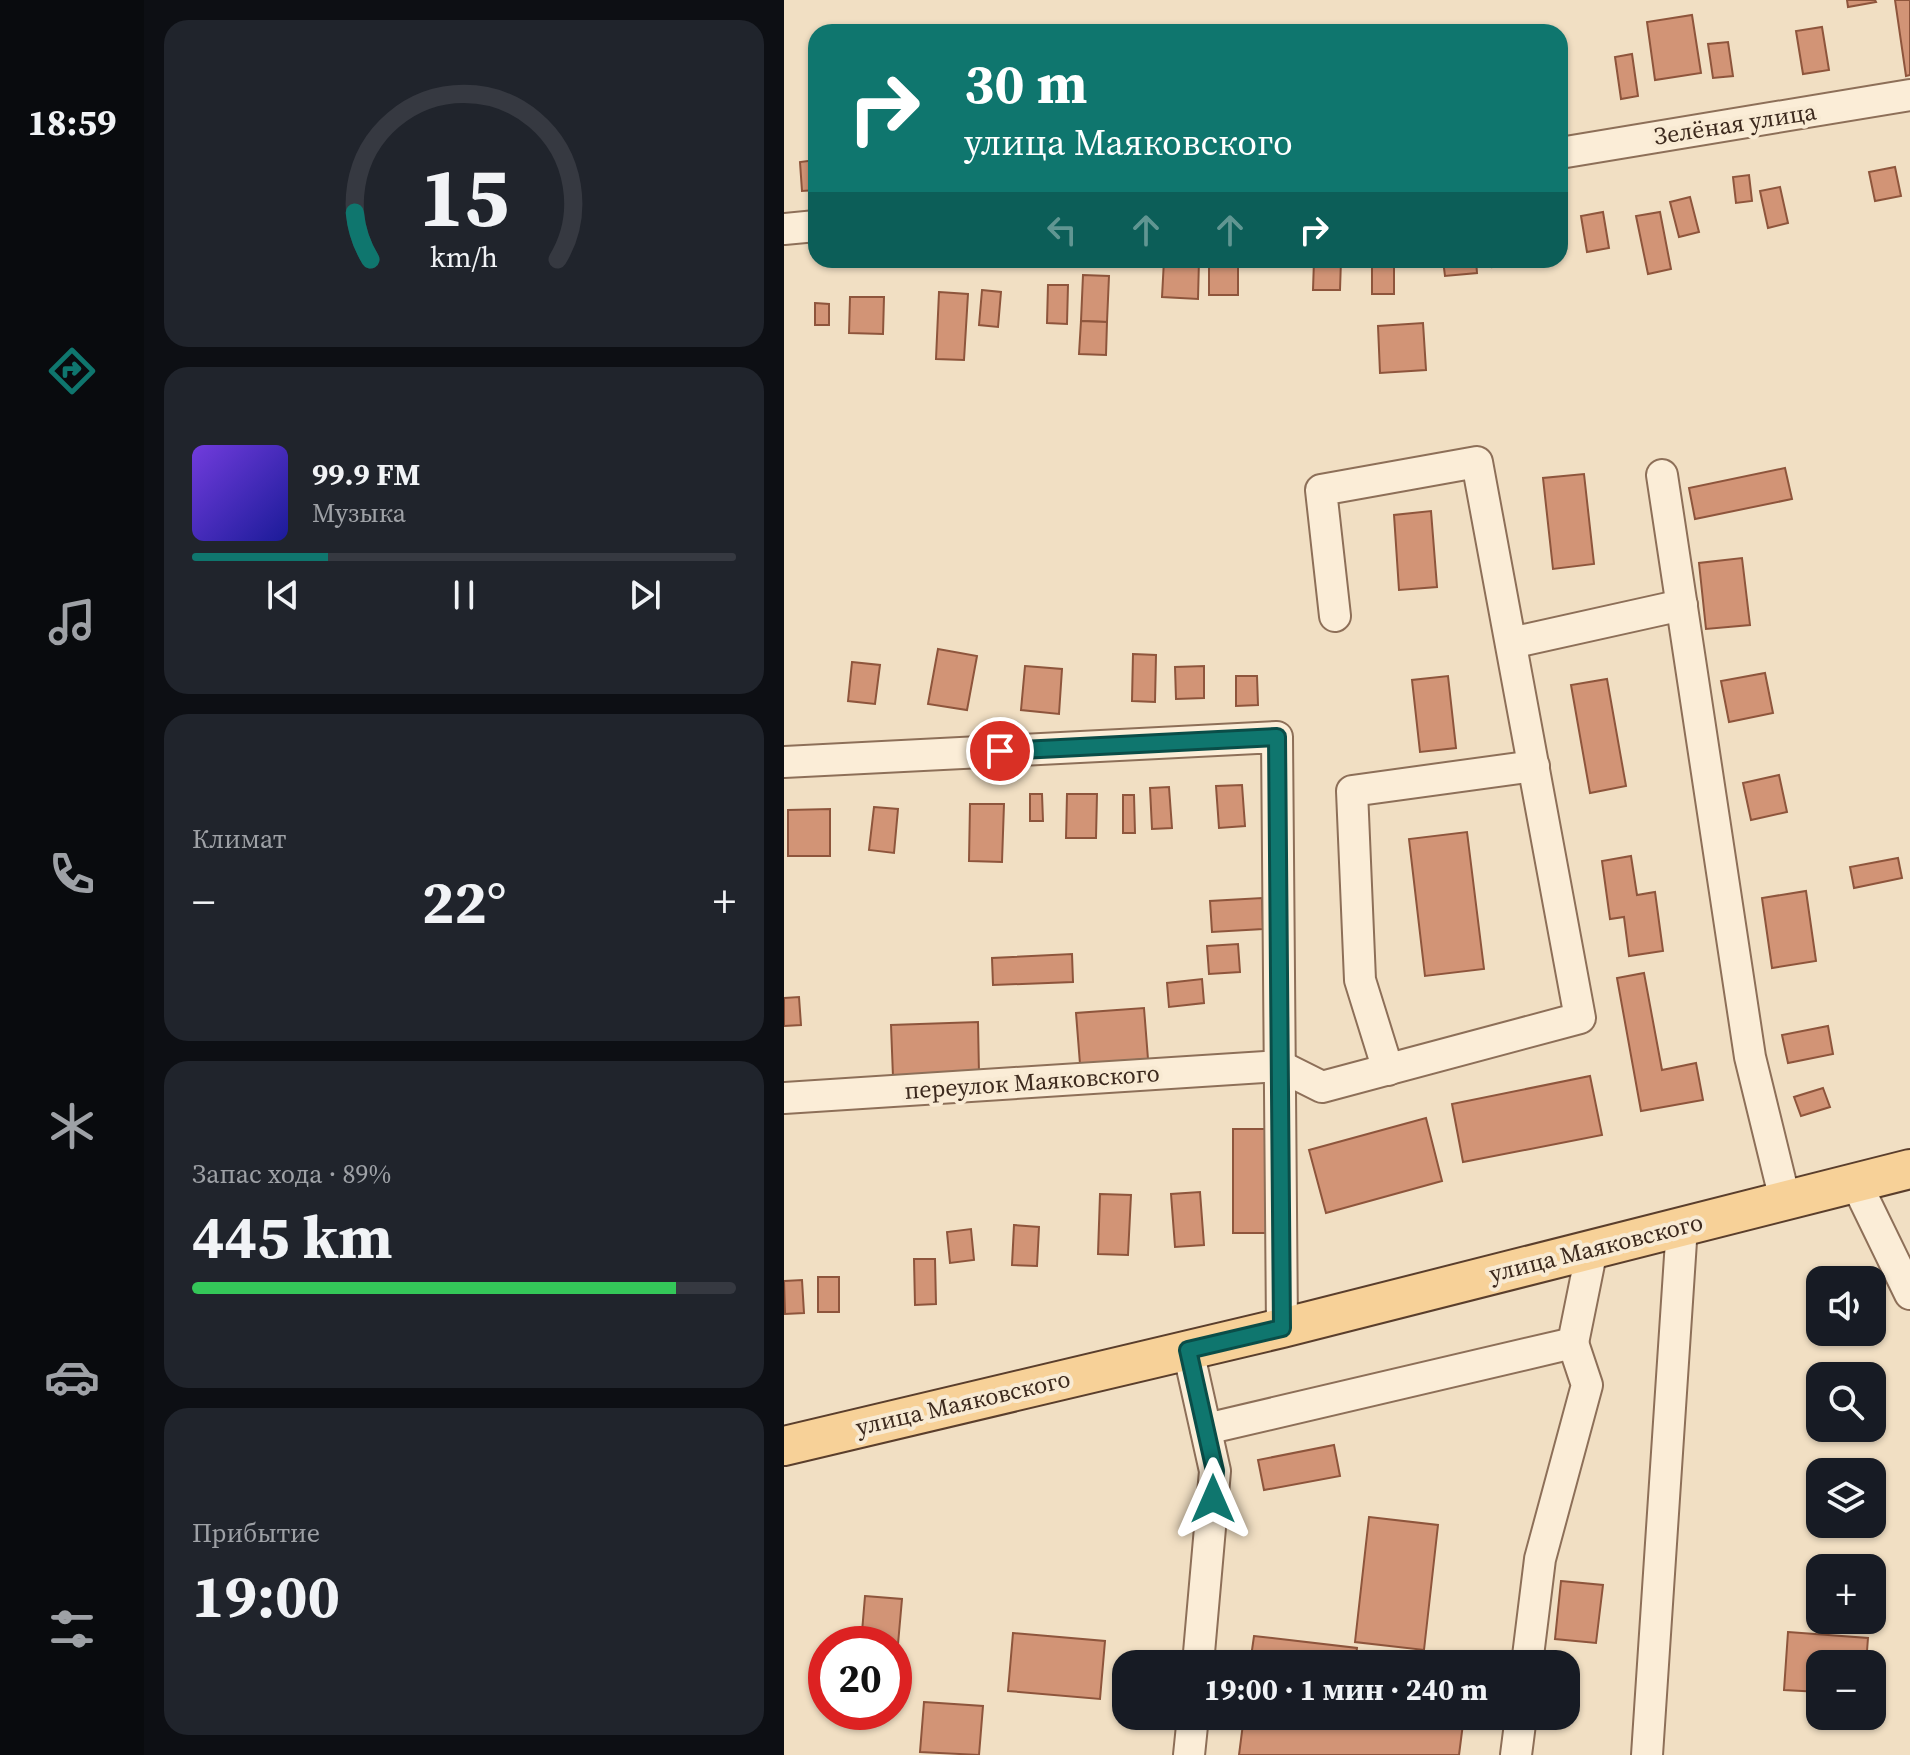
<!DOCTYPE html>
<html lang="ru">
<head>
<meta charset="utf-8">
<style>
  body { margin:0; font-family:"Source Serif 4",serif; background:#20242c; color:#f1f3f6; height:100vh; display:flex; flex-direction:column; font-size:30px; white-space:nowrap }
  * { box-sizing:border-box; margin:0 }
  p { font-size:26px; color:#9ea1a6 }
  .icon { flex:none; width:44px; height:44px; fill:none; stroke:currentColor; stroke-width:2; stroke-linecap:round; stroke-linejoin:round }
  .map { position:relative; flex:1; overflow:hidden }
  .panel { display:flex; flex-direction:column; gap:20px; padding:20px; background:#0d0f14; width:640px }
  .panel>* { flex:none }
  .top-card { position:absolute; left:24px; top:24px; width:760px; height:244px; border-radius:24px; box-shadow:0 2px 6px #0004; background:#0f766e; color:#fff; overflow:hidden }
  .fabs { position:absolute; left:1022px; top:1266px; display:grid; gap:16px }
  .fabs a { display:grid; place-items:center; width:80px; height:80px; border-radius:16px; background:#171b24; box-shadow:0 2px 6px #0004; font-size:40px }
  .speed { position:absolute; left:24px; top:1626px; display:flex; gap:16px; font-size:40px; font-weight:700; text-align:center }
  .speed>* { display:grid; place-content:center; width:104px; height:104px; border-radius:50%; background:#171b24; box-shadow:0 2px 6px #0004; line-height:1 }
  .speed .limit { border:12px solid #d22; background:#fff; color:#111 }
  .pin { position:absolute; display:grid; place-items:center; width:68px; height:68px; color:#fff; margin:-34px; border:4px solid #fff; border-radius:50%; box-shadow:0 2px 8px #0007 }
  .me { position:absolute; width:88px; margin:-44px; rotate:0deg; stroke-linejoin:round; filter:drop-shadow(0 0 6px #0008) }
  .turn { display:flex; align-items:center; gap:28px; height:168px; padding:0 24px; font-size:36px }
  .turn .icon { width:104px; height:104px; stroke-width:2.5 }
  .turn b { display:block; font-size:56px; line-height:68px }
  .lanes { display:flex; align-items:center; height:76px; padding:0 24px; background:#0003; justify-content:center; gap:40px; direction:ltr }
  .lanes .off { opacity:.35 }
  .big { font-size:60px; font-weight:700; line-height:1.1 }
  .panel .tile { flex:1; display:flex; flex-direction:column; justify-content:center; gap:12px; min-width:0; padding:0 28px; border-radius:24px; background:#20242c }
  .panel .dial { align-items:center; gap:0 }
  .dial svg { height:208px; overflow:visible; fill:none; stroke:#363941; stroke-width:7; stroke-linecap:round; text-anchor:middle }
  .dial text { fill:#f1f3f6; stroke:none }
  .song { display:flex; align-items:center; gap:24px }
  .cover { width:96px; height:96px; border-radius:12px; background:linear-gradient(135deg,hsl(260 70% 55%),hsl(240 70% 35%)) }
  .played { height:8px; border-radius:4px; background:linear-gradient(90deg,#0f766e 25%,#363941 25%) }
  .keys { display:flex; justify-content:space-around; direction:ltr }
  .heat { display:flex; justify-content:space-between; align-items:center; font-size:44px; direction:ltr }
  .charge { height:12px; border-radius:6px; background:linear-gradient(90deg,#34c759 89%,#363941 0) }
  .trip { position:absolute; left:328px; top:1650px; width:468px; height:80px; border-radius:24px; background:#171b24; box-shadow:0 2px 6px #0004; font-weight:700; line-height:80px; text-align:center }
  main { display:flex; flex:1; min-height:0 }
  .menu { display:flex; flex-direction:column; width:144px; justify-content:space-around; align-items:center; background:#090b0e; color:#9ea1a6 }
  .menu .icon { width:56px; height:56px }
  .menu .on { color:#0f766e }
  .menu b { font-size:36px; color:#f1f3f6 }
  .map>svg:first-child { display:block }
  .building { fill:#d29476; stroke:#8e553c; stroke-width:2 }
  .lines { fill:none; stroke-linecap:round; stroke-linejoin:round }
  .minor-casing { stroke:#8d6f58; stroke-width:34 }
  .major-casing { stroke:#5a3e2c; stroke-width:42 }
  .minor { stroke:#fbedd7; stroke-width:30 }
  .major { stroke:#f7d198; stroke-width:38 }
  .route-casing { stroke:#0a4d48; stroke-width:20 }
  .route { stroke:#0f766e; stroke-width:14 }
  .labels { text-anchor:middle; stroke-width:8; stroke-linejoin:round; paint-order:stroke }
  .street-label { font-size:24px; fill:#3c291d; stroke:#f8ead3 }
</style>
</head>
<body>
<main>
<nav class="menu">
<b>18:59</b>
<svg class="icon on" aria-label="directions" viewBox="0 0 24 24"><path d="M12 3l9 9-9 9-9-9zM9 14v-3h6M13 9l2 2-2 2"/></svg>
<svg class="icon" aria-label="music" viewBox="0 0 24 24"><path d="M9 18V5l10-2v13"/><circle cx="6" cy="18" r="3"/><circle cx="16" cy="16" r="3"/></svg>
<svg class="icon" aria-label="phone" viewBox="0 0 24 24"><path d="M5 4h4l2 5-3 2q2 4 5 5l2-3 5 2v4C11 20 4 13 5 4z"/></svg>
<svg class="icon" aria-label="climate" viewBox="0 0 24 24"><path d="M12 3v18M4 7l16 10M4 17L20 7"/></svg>
<svg class="icon" aria-label="car" viewBox="0 0 24 24"><path d="M5 17H2v-5l4-1 3-4h7l3 4 3 1v5h-3M9 17h6M6 11h13"/><circle cx="7" cy="17" r="2"/><circle cx="17" cy="17" r="2"/></svg>
<svg class="icon" aria-label="filters" viewBox="0 0 24 24"><path d="M4 7h16M4 17h16"/><circle cx="9" cy="7" r="2"/><circle cx="15" cy="17" r="2"/></svg>
</nav>
<section class="panel">
<div class="tile dial"><svg viewBox="0 0 100 80">
<path d="M14 69A42 42 0 1 1 86 69"/>
<path d="M14 69A42 42 0 0 1 8 51" stroke="#0f766e"/>
<text x="50" y="56" font-size="32" font-weight="700">15</text>
<text x="50" y="72" font-size="11">km/h</text>
</svg></div>
<div class="tile">
<div class="song"><i class="cover"></i><div><b>99.9 FM</b><p>Музыка</p></div></div>
<div class="played"></div>
<div class="keys"><svg class="icon" aria-label="previous" viewBox="0 0 24 24"><path d="M18 5L8 12l10 7zM5 5v14"/></svg><svg class="icon" aria-label="pause" viewBox="0 0 24 24"><path d="M8 5v14M16 5v14"/></svg><svg class="icon" aria-label="next" viewBox="0 0 24 24"><path d="M6 5l10 7-10 7zM19 5v14"/></svg></div>
</div>
<div class="tile"><p>Климат</p>
<div class="heat"><a>−</a><b class="big">22°</b><a>+</a></div>
</div>
<div class="tile"><p>Запас хода · 89%</p><b class="big">445 km</b><div class="charge"></div></div>
<div class="tile"><p>Прибытие</p><b class="big">19:00</b></div>
</section>
<div class="map">
<svg width="1126" height="1755" viewBox="0 0 1126 1755">
  <rect width="100%" height="100%" fill="#f1dfc3"/>
  <!-- building -->
  <g class="building">
    <path d="M1063 0H1091L1092 2 1064 7Z"/>
    <path d="M1111 0H1126V75L1122 76Z"/>
    <path d="M908 15 917 73 871 80 863 22Z"/>
    <path d="M1038 27 1045 70 1019 74 1012 31Z"/>
    <path d="M944 42 949 76 929 78 924 44Z"/>
    <path d="M848 54 854 96 837 99 831 57Z"/>
    <path d="M32 160V190L18 191 16 162Z"/>
    <path d="M1111 167 1117 196 1091 201 1085 172Z"/>
    <path d="M965 175 968 201 952 203 949 177Z"/>
    <path d="M996 187 1004 223 984 228 976 191Z"/>
    <path d="M906 197 915 232 895 237 886 202Z"/>
    <path d="M819 212 825 248 803 252 797 216Z"/>
    <path d="M876 212 887 269 864 274 852 216Z"/>
    <path d="M380 260H415L414 299 378 297Z"/>
    <rect x="425" y="260" width="29" height="35"/>
    <path d="M530 260H557L556 290H529Z"/>
    <rect x="588" y="260" width="22" height="34"/>
    <path d="M659 260H692L693 273 661 276Z"/>
    <path d="M706 260H750L708 267Z"/>
    <path d="M299 275 325 276 323 322 297 321Z"/>
    <path d="M264 285H284L283 324 263 323Z"/>
    <path d="M198 290 217 292 214 327 195 325Z"/>
    <path d="M155 292 184 294 180 360 152 359Z"/>
    <path d="M66 297H100L99 334 65 333Z"/>
    <path d="M31 303 45 304V325H31Z"/>
    <path d="M297 321 323 322 322 355 295 354Z"/>
    <path d="M639 323 642 370 596 373 594 326Z"/>
    <path d="M1001 468 1008 499 911 519 905 488Z"/>
    <path d="M800 474 810 564 769 569 759 478Z"/>
    <path d="M647 511 653 587 615 590 610 515Z"/>
    <path d="M958 558 966 625 922 629 915 563Z"/>
    <path d="M154 649 193 656 183 710 144 704Z"/>
    <path d="M349 654 372 655 371 702 348 701Z"/>
    <path d="M68 662 96 665 91 704 64 701Z"/>
    <path d="M241 666 278 669 275 714 237 710Z"/>
    <path d="M420 666V698L392 699 391 667Z"/>
    <path d="M981 673 989 713 945 722 937 681Z"/>
    <path d="M452 676H473L474 705 452 706Z"/>
    <path d="M664 676 672 748 636 752 628 680Z"/>
    <path d="M823 679 842 786 806 793 787 685Z"/>
    <path d="M995 775 1003 812 967 820 959 783Z"/>
    <path d="M458 785 461 826 435 828 432 786Z"/>
    <path d="M385 787 388 828 368 829 366 788Z"/>
    <path d="M246 794H258L259 821H246Z"/>
    <path d="M283 794H313L312 838H282Z"/>
    <path d="M339 795H350L351 833H339Z"/>
    <path d="M186 804H220L218 862 185 861Z"/>
    <path d="M90 807 114 809 110 853 85 850Z"/>
    <path d="M46 809V856H4V810Z"/>
    <path d="M683 832 700 969 641 976 625 839Z"/>
    <path d="M847 856 853 895 871 892 879 951 845 956 840 917 826 919 818 861Z"/>
    <path d="M1114 858 1118 878 1070 888 1066 867Z"/>
    <path d="M1022 891 1032 961 988 968 978 898Z"/>
    <path d="M478 898 479 929 428 932 426 901Z"/>
    <path d="M454 944 456 972 425 974 423 946Z"/>
    <path d="M288 954 289 982 209 985 208 958Z"/>
    <path d="M860 973 878 1070 912 1063 919 1100 857 1111 833 978Z"/>
    <path d="M418 979 420 1003 385 1007 383 983Z"/>
    <path d="M15 997 17 1025 0 1026V998Z"/>
    <path d="M360 1008 364 1059 296 1064 292 1013Z"/>
    <path d="M194 1022 195 1074 109 1077 107 1025Z"/>
    <path d="M1044 1026 1049 1054 1004 1063 998 1035Z"/>
    <path d="M806 1076 818 1135 679 1162 668 1104Z"/>
    <path d="M1039 1088 1046 1107 1017 1116 1010 1097Z"/>
    <path d="M642 1118 658 1181 542 1213 525 1150Z"/>
    <path d="M449 1129H484L483 1233H449Z"/>
    <path d="M416 1192 420 1245 391 1247 387 1194Z"/>
    <path d="M316 1194 347 1195 344 1255 314 1254Z"/>
    <path d="M230 1225 255 1227 253 1266 228 1265Z"/>
    <path d="M187 1229 190 1260 166 1263 163 1232Z"/>
    <path d="M130 1259H151L152 1304 131 1305Z"/>
    <rect x="34" y="1277" width="21" height="35"/>
    <path d="M18 1280 20 1313 1 1314 0 1281Z"/>
    <path d="M550 1445 556 1476 480 1490 474 1460Z"/>
    <path d="M585 1517 654 1525 640 1650 571 1642Z"/>
    <path d="M777 1581 819 1585 812 1643 771 1639Z"/>
    <path d="M81 1596 118 1599 111 1678 110 1644H77Z"/>
    <path d="M1004 1632 1084 1638 1082 1664H1036V1692L1000 1690Z"/>
    <path d="M229 1633 321 1641 316 1699 224 1691Z"/>
    <path d="M470 1636 573 1648 571 1664H466Z"/>
    <path d="M140 1702 199 1706 195 1755 136 1752Z"/>
    <path d="M460 1716H680L675 1755H455Z"/>
  </g>
  <g class="lines">
    <!-- minor casing -->
    <g class="minor-casing">
      <g id="minor">
        <path d="M776 153 1126 95"/>
        <path d="M0 229 32 226"/>
        <path d="M878 475 966 1057 1001 1200"/>
        <path d="M727 643 898 605"/>
        <path d="M0 762 493 737 498 1328"/>
        <path d="M604 1070 576 980 568 791 750 766"/>
        <path d="M0 1098 496 1066 538 1087 796 1018 693 462 537 490 551 616"/>
        <path d="M1072 1183 1126 1294"/>
        <path d="M404 1350 431 1471 414 1664"/>
        <path d="M422 1429 789 1343 808 1249"/>
        <path d="M743 1664 756 1559 803 1385 789 1343"/>
        <path d="M405 1755 409 1716"/>
        <path d="M732 1755 737 1716"/>
        <path d="M863 1755 898 1226"/>
      </g>
    </g>
    <!-- major casing -->
    <g class="major-casing">
      <path id="major" d="M0 1446 498 1328 1126 1169"/>
    </g>
    <!-- minor -->
    <use href="#minor" class="minor"/>
    <!-- major -->
    <use href="#major" class="major"/>
  </g>
  <g class="lines">
    <!-- route casing -->
    <g class="route-casing">
      <path id="route" d="M216 751 493 737 498 1328 404 1350 431 1471 429 1499"/>
    </g>
    <!-- route -->
    <use href="#route" class="route"/>
  </g>
  <g class="labels">
    <!-- street labels -->
    <g class="street-label">
      <text transform="translate(951 124) rotate(-9)" y="8">Зелёная улица</text>
      <text transform="translate(248 1082) rotate(-4)" y="8">переулок Маяковского</text>
      <text transform="translate(812 1248) rotate(-14)" y="8">улица Маяковского</text>
      <text transform="translate(179 1403) rotate(-13)" y="8">улица Маяковского</text>
    </g>
  </g>
</svg>
<div class="fabs">
<a><svg class="icon" aria-label="sound" viewBox="0 0 24 24"><path d="M4 9h4l5-4v14l-5-4H4zM17 9q2 3 0 6"/></svg></a>
<a><svg class="icon" aria-label="search" viewBox="0 0 24 24"><circle cx="10" cy="10" r="6"/><path d="M15 15l6 6"/></svg></a>
<a><svg class="icon" aria-label="layers" viewBox="0 0 24 24"><path d="M12 4l9 5-9 5-9-5zM3 14l9 5 9-5"/></svg></a>
<a>+</a>
<a>−</a>
</div>
<div class="speed"><div class="limit">20</div></div>
<div class="pin" style="left:216px;top:751px;background:#d93025"><svg class="icon" aria-label="arrive" viewBox="0 0 24 24"><path d="M6 21V4h12l-3 4 3 4H6"/></svg></div>
<svg class="me" style="left:429px;top:1499px" viewBox="-20 -20 40 40"><path d="M0-17L14 15 0 8-14 15z" fill="#0f766e" stroke="#fff" stroke-width="4"/></svg>
<div class="trip">19:00 · 1 мин · 240 m</div>
<div class="top-card">
<div class="turn"><svg class="icon" aria-label="right" viewBox="0 0 24 24"><path d="M7 20v-9h11M14 6l5 5-5 5"/></svg><div><b>30 m</b>улица Маяковского</div></div>
<div class="lanes"><svg class="icon off" aria-label="left" viewBox="0 0 24 24"><path d="M17 20v-9H6M10 6l-5 5 5 5"/></svg><svg class="icon off" aria-label="ahead" viewBox="0 0 24 24"><path d="M12 20V5M6 11l6-6 6 6"/></svg><svg class="icon off" aria-label="ahead" viewBox="0 0 24 24"><path d="M12 20V5M6 11l6-6 6 6"/></svg><svg class="icon" aria-label="right" viewBox="0 0 24 24"><path d="M7 20v-9h11M14 6l5 5-5 5"/></svg></div>
</div>
</div>
</main>
</body>
</html>
